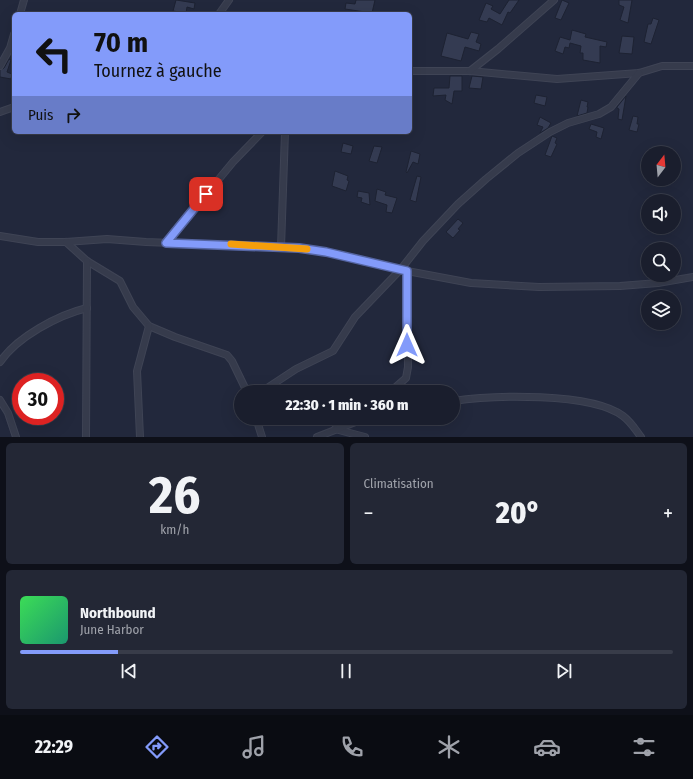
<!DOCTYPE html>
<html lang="fr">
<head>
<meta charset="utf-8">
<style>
  body { margin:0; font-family:"Fira Sans Condensed",sans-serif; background:#232735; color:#f1f3f6; height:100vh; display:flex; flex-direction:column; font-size:15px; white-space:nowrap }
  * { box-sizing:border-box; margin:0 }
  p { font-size:13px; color:#9fa2aa }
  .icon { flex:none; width:22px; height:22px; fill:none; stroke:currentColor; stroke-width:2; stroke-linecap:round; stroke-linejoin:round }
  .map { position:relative; height:437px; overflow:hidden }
  .details { display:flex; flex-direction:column; gap:6px; padding:6px; background:#0e1019; flex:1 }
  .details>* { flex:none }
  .top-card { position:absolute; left:12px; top:12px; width:400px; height:122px; border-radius:6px; box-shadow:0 4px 16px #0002,0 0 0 1px #383c49; background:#839bfa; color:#111; overflow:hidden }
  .needle { width:26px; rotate:16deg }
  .buttons { position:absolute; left:641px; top:146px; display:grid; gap:8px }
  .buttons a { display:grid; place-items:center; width:40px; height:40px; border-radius:50%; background:#1a1e2d; box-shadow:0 4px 16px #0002,0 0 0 1px #383c49; font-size:20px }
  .speed { position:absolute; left:12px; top:373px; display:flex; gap:8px; font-size:20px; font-weight:700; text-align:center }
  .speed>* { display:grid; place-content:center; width:52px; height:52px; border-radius:50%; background:#1a1e2d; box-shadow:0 4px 16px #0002,0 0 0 1px #383c49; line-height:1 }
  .speed .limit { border:6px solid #d22; background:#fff; color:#111 }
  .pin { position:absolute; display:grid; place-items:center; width:34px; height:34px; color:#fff; margin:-17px; border-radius:8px; box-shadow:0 2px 6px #0006 }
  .me { position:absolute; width:44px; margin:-22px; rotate:0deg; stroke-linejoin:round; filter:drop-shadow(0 0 3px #0008) }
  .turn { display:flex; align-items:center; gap:14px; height:84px; padding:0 16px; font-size:18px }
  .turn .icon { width:52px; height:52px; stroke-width:2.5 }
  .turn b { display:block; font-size:28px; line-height:34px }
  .then { display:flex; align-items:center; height:38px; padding:0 16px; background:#0003; gap:8px; font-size:15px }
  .big { font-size:30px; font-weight:800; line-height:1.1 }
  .details .card { flex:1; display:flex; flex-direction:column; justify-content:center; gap:6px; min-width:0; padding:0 14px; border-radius:6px; background:#232735 }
  .details .dial { align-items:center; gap:0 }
  .dial b { font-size:52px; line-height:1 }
  .song { display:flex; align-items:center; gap:12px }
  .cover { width:48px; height:48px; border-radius:6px; background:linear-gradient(135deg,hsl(130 70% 55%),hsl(160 70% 35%)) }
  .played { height:4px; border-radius:2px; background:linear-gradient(90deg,#839bfa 15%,#383c49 15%) }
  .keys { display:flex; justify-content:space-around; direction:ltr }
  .heat { display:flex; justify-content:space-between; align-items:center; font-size:22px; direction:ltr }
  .details .tiles { flex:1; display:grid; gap:6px; grid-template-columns:1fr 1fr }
  .card:last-child { grid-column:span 2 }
  .trip { position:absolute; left:234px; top:385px; width:226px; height:40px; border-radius:20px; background:#1a1e2d; box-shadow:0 4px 16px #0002,0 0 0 1px #383c49; font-weight:800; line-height:40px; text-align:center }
  .menu { display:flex; height:64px; justify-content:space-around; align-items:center; background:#0a0c12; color:#9fa2aa }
  .menu .icon { width:28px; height:28px }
  .menu .active { color:#839bfa }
  .menu b { font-size:18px; color:#f1f3f6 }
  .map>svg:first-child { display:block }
  .building { fill:#343b52; stroke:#1d2232 }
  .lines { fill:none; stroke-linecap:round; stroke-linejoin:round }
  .minor-casing { stroke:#3f4455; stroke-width:8 }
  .minor { stroke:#363b4c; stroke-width:6 }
  .route-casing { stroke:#5565a2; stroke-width:10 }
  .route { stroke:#839bfa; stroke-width:7 }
  .slow { stroke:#f59e0b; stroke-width:7 }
</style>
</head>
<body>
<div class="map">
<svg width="693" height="437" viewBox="0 0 693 437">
  <rect width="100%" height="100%" fill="#22283c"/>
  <!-- building -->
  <g class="building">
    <path d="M176 0 195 3 194 9 187 7 186 13 173 11Z"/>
    <path d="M356 0H375L372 13 345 9 346 3 355 4Z"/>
    <path d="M509 0H519L510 13 508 12 502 25 489 18 487 22 479 20 486 3 493 6 491 9 500 14Z"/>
    <path d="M562 0 569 3 561 20 555 18Z"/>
    <path d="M619 0H632L628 23 620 20 624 7 619 5Z"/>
    <path d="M653 18 659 20 651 44 644 42 648 24H651Z"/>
    <path d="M572 30 586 34 585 37 607 42 606 47 600 46V63L583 60V53H580L581 46 570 43 569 48 565 47 563 54 555 51 560 37 570 40Z"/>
    <path d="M471 32 479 34 476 42 481 44 479 51 465 47 461 61 441 56 447 33 468 39Z"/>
    <path d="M622 36 634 37 632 54 619 53Z"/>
    <path d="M9 59 11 60 7 72 12 74 11 79 0 77V70L4 68Z"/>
    <path d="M450 76H462V91H454L452 104 445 100 446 95 433 96 434 88H449Z"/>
    <path d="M472 76 483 77 481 89 469 88Z"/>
    <path d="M536 95 547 97 545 106 534 103Z"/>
    <path d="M626 96 622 120 618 119 619 109 617 108V107Z"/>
    <path d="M581 100 588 102 587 107H588L587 113 577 116Z"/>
    <path d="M633 116 638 117 637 124H639L637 132 629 130Z"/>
    <path d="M540 117 551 123 548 128 540 133 543 127 537 125Z"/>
    <path d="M591 124 604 128 601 139 596 137 597 132 589 129Z"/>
    <path d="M552 136 557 138 555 143 557 144 551 157 545 155Z"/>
    <path d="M343 143 353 146 351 154 341 152Z"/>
    <path d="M374 146 382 147 377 163 369 161Z"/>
    <path d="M411 151 420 154 418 164 413 162 407 173 406 172Z"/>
    <path d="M335 171 348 176 347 180 349 181 346 191 332 186Z"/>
    <path d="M417 176 421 177 416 202 410 200Z"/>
    <path d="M377 189 386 192 385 195 397 198 392 213 386 212 387 205 375 201Z"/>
    <path d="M358 191 369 193 370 205 361 202 362 198 357 197Z"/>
    <path d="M458 219 463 223 458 229 460 230 453 238 446 232Z"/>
  </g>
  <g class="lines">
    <!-- minor casing -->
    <g class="minor-casing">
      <g id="minor">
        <path d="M20 14 24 0"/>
        <path d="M219 14 229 0"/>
        <path d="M0 66 10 48 14 34"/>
        <path d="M410 71H470L557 79 639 73 662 66H693"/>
        <path d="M470 71 498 49 554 0"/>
        <path d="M0 112 14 107"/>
        <path d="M0 236 38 242H66L107 239 146 242 299 248 326 252 407 271 471 283 539 287 620 286 658 283 693 277"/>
        <path d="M66 242 87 261 120 281 133 307 149 326 175 337 227 355 232 361 247 392"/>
        <path d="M166 243 233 162 262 132"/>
        <path d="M281 247 285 132"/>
        <path d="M0 362C17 337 58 315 87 308"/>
        <path d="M261 392 296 369 333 351 355 317 401 269 423 241 458 204 486 179 518 153 550 132 568 123 599 114 611 107 639 73"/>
        <path d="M390 392 406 378 408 367 407 271"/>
        <path d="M0 400 8 413 16 437"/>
        <path d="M453 401C492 395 591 392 623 416 631 422 635 429 641 437"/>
        <path d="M256 418 262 437"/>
        <path d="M358 421 376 418"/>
        <path d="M335 429 365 437"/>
        <path d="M86 437 87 261"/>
        <path d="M140 437 137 371 149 326"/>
        <path d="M317 437 358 421 361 418"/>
      </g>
    </g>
    <!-- minor -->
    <use href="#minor" class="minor"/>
  </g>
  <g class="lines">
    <!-- route casing -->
    <g class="route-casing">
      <path id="route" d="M206 194 166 243 299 248 326 252 407 271V345"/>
    </g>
    <!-- route -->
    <use href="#route" class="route"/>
    <!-- slow -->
    <path class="slow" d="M231 244 307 249"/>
  </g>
</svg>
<div class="buttons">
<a><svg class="needle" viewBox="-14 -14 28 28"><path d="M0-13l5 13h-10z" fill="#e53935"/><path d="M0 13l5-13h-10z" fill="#9fa2aa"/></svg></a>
<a><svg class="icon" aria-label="sound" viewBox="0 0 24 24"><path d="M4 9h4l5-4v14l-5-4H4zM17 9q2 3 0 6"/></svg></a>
<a><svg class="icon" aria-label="search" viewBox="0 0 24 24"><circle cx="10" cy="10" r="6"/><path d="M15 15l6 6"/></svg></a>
<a><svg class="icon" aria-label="layers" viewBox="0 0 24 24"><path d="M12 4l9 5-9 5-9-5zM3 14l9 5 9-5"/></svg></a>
</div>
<div class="speed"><div class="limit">30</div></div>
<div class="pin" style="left:206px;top:194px;background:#d93025"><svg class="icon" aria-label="arrive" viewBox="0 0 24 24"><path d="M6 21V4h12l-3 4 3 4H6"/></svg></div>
<svg class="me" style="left:407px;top:345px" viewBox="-20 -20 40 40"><path d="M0-17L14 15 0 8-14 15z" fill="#839bfa" stroke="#fff" stroke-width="4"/></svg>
<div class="trip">22:30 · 1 min · 360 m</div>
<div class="top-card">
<div class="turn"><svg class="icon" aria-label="left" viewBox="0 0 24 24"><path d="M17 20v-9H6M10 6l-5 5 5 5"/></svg><div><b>70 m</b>Tournez à gauche</div></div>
<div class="then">Puis<svg class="icon" aria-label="right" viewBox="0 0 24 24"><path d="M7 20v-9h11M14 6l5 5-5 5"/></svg></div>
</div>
</div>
<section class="details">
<div class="tiles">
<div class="card dial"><b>26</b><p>km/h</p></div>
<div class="card"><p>Climatisation</p>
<div class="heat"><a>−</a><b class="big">20°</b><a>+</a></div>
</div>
<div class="card">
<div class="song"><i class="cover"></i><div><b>Northbound</b><p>June Harbor</p></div></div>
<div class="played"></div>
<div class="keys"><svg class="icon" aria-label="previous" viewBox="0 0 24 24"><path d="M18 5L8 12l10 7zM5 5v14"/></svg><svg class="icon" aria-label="pause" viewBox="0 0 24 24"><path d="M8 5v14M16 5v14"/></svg><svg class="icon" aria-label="next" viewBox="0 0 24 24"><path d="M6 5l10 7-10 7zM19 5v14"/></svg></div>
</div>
</div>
</section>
<nav class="menu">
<b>22:29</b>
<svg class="icon active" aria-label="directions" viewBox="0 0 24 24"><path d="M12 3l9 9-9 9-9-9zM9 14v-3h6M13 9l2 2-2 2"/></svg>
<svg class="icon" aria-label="music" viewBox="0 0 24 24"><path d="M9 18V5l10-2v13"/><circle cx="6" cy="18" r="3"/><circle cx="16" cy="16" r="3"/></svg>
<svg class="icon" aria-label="phone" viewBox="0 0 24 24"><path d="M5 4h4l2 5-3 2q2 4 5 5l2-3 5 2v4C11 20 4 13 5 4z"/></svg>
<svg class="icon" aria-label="climate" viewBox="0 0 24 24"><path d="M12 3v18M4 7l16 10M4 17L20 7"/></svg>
<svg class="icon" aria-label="car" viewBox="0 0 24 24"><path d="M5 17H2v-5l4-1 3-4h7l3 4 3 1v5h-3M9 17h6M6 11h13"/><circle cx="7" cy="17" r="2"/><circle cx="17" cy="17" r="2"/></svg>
<svg class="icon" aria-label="filters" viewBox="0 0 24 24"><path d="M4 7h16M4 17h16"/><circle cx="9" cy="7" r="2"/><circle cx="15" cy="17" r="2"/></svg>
</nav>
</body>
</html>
